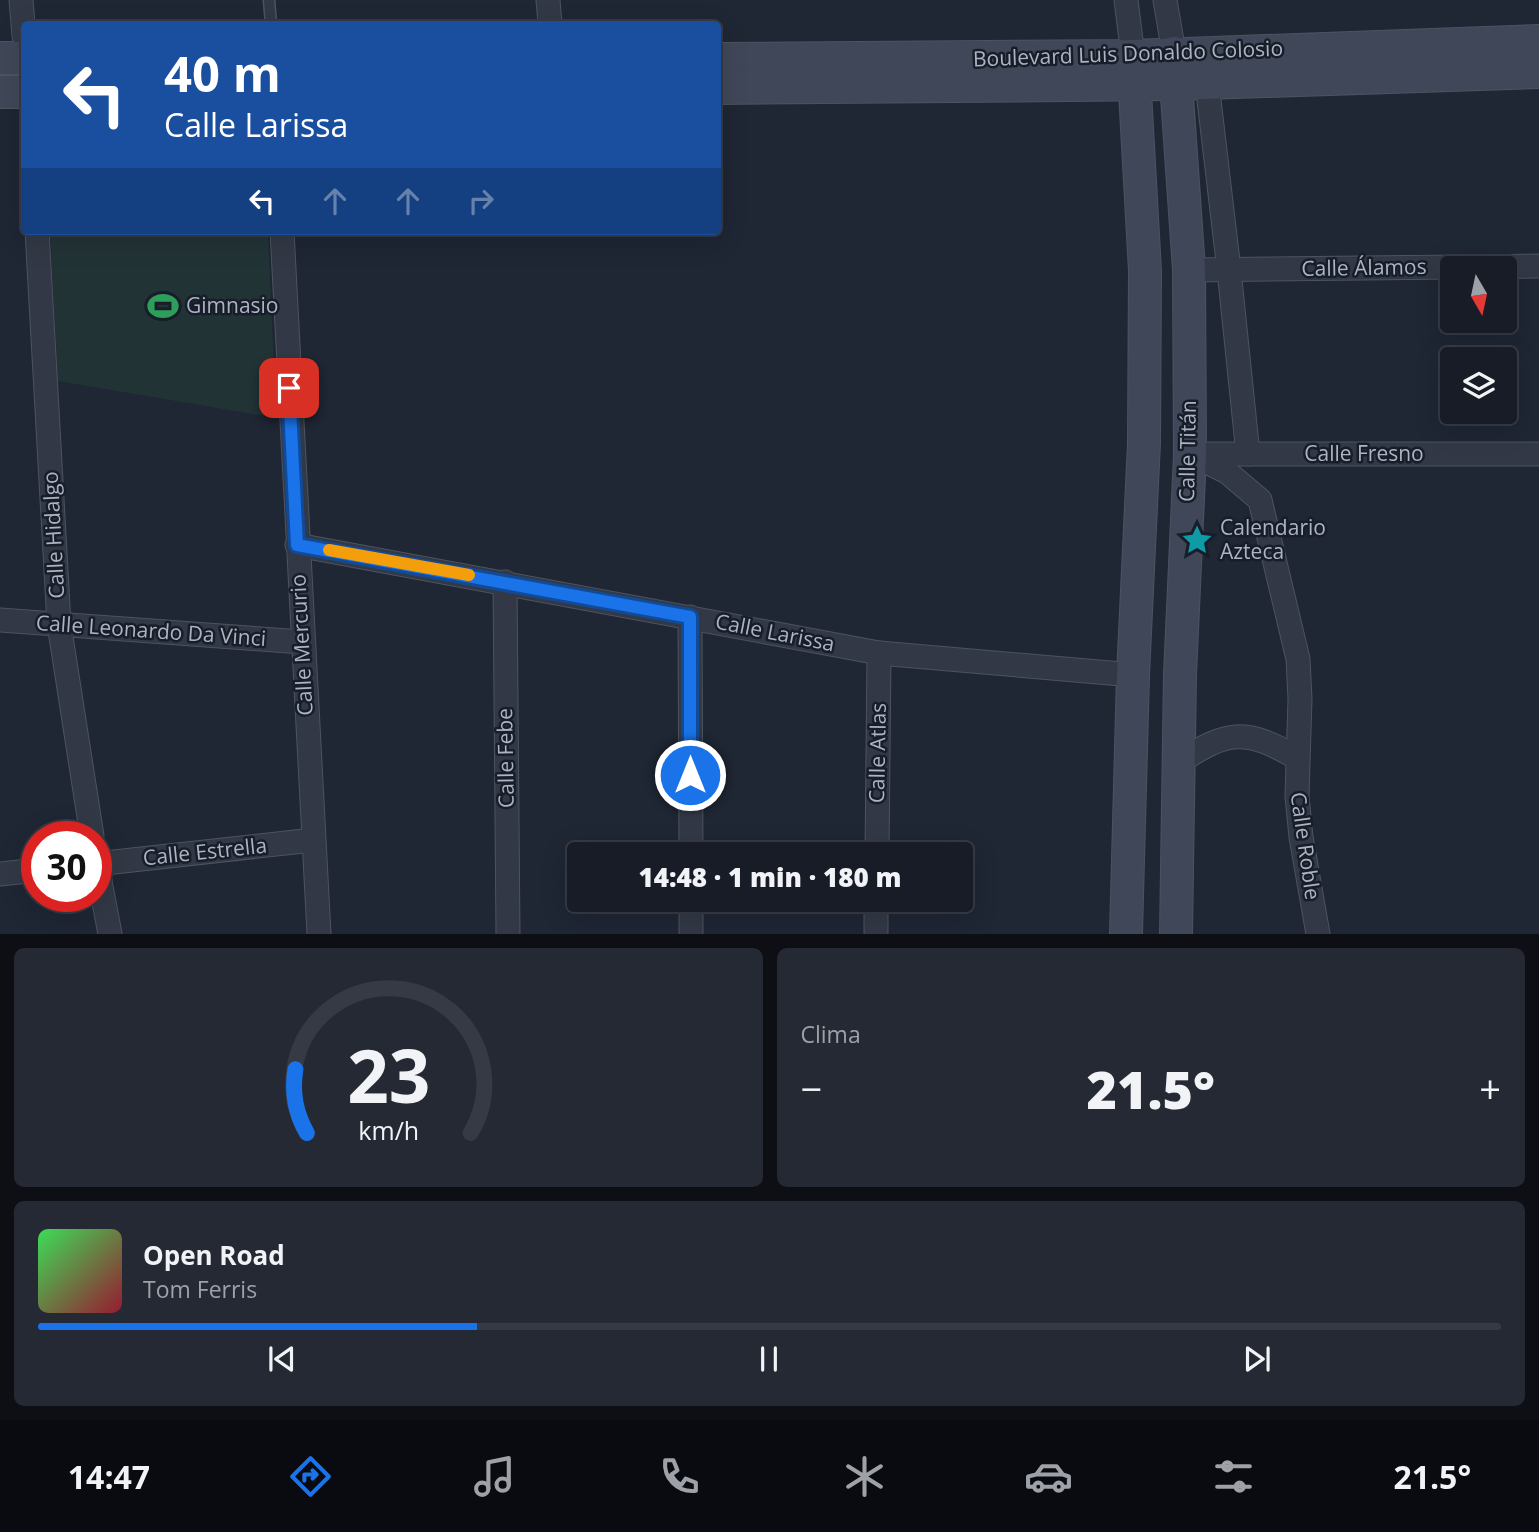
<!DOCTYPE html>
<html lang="es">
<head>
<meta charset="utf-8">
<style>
  body { margin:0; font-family:"Open Sans",sans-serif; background:#242933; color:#f1f3f6; height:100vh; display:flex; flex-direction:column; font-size:26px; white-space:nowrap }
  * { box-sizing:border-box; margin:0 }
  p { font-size:23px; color:#9ea1a7 }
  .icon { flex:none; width:38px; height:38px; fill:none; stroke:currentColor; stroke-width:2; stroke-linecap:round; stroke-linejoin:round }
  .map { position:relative; height:934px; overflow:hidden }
  .side { display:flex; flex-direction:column; gap:14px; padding:14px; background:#0d0f15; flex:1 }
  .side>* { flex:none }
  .top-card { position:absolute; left:21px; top:21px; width:700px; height:214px; border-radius:7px; box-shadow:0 7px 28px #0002,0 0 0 2px #363a44; background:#1a4fa0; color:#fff; overflow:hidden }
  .needle { width:46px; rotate:171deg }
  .buttons { position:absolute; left:1440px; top:256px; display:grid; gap:14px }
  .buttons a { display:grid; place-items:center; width:77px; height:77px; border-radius:7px; background:#171c27; box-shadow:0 7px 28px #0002,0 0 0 2px #363a44; font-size:35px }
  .speed { position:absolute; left:21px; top:821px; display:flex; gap:14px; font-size:35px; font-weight:700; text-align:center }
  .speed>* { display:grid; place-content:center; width:91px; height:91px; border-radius:50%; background:#171c27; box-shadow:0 7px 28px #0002,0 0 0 2px #363a44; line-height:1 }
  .speed .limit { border:10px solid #d22; background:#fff; color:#111 }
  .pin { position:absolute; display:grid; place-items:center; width:60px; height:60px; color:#fff; margin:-30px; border-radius:14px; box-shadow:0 4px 10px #0006 }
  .me { position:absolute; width:77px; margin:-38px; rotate:0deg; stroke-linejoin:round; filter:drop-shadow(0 0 5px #0008) }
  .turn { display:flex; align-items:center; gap:24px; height:147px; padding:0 28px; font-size:32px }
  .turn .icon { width:91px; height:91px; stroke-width:2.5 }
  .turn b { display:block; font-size:49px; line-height:60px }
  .lanes { display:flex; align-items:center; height:66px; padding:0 28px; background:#0003; justify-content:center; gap:35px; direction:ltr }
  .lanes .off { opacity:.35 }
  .big { font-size:52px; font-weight:800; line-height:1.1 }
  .side .card { flex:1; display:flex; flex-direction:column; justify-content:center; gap:10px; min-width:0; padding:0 24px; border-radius:10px; background:#242933 }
  .side .dial { align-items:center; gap:0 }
  .dial svg { height:182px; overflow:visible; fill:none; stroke:#363a44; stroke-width:7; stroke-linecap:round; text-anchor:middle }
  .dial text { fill:#f1f3f6; stroke:none }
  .song { display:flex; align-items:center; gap:21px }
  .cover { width:84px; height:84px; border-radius:10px; background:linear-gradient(135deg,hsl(130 70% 55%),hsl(350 70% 35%)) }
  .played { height:7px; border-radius:4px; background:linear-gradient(90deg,#1a73e8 30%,#363a44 30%) }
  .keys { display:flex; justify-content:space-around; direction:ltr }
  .heat { display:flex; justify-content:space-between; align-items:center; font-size:38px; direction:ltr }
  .side .tiles { flex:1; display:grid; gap:14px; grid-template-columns:1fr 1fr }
  .card:last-child { grid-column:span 2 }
  .trip { position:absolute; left:567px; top:842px; width:406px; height:70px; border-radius:7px; background:#171c27; box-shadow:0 7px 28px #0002,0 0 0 2px #363a44; font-weight:800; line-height:70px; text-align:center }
  .menu { display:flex; height:112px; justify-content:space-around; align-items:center; background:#090b10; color:#9ea1a7 }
  .menu .icon { width:49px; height:49px }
  .menu .active { color:#1a73e8 }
  .menu b { font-size:32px; color:#f1f3f6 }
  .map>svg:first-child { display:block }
  .green { fill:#223336 }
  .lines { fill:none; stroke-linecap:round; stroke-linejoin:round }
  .service-casing { stroke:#4d5360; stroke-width:13 }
  .minor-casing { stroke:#4d5360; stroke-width:25 }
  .secondary-casing { stroke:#4d5360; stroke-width:34 }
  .service { stroke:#323845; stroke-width:10 }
  .minor { stroke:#323845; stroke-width:23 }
  .secondary { stroke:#404758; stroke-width:32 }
  .route-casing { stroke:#114b97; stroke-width:18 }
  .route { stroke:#1a73e8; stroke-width:12 }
  .slow { stroke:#f59e0b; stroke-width:12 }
  .labels { text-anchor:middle; stroke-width:5; stroke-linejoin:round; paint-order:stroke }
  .street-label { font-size:21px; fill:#acb3c2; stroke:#181e29 }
  .poi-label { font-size:21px; fill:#acb3c2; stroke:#181e29; text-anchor:start }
</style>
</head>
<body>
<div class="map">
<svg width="1539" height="934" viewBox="0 0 1539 934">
  <rect width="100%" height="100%" fill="#1f2634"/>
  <!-- green -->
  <path class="green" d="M50 231H268L276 418 58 381Z"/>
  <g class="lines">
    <!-- service casing -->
    <g class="service-casing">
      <path id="service" d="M269 0 271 24"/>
    </g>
    <!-- minor casing -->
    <g class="minor-casing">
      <g id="minor">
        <path d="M21 0 24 36"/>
        <path d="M548 0 550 24"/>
        <path d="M1126 0 1133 56"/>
        <path d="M1165 0 1174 53"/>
        <path d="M1207 83 1229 270 1248 454"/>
        <path d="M37 231 59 624 92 836"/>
        <path d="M282 231 319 934"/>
        <path d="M1189 270 1539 266"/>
        <path d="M1190 454 1227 472 1260 500 1298 659 1300 699 1297 796 1301 837 1318 934"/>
        <path d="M1196 454H1539"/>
        <path d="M297 545 879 653 1133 675"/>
        <path d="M505 582 508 934"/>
        <path d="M690 617 691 854"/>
        <path d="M0 620 302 642"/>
        <path d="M1178 763C1227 730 1246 728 1297 758"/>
        <path d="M877 854 879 653"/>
        <path d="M96 860 110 934"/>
        <path d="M96 864 313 840"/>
        <path d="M0 874 37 870"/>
        <path d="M691 900V934"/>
        <path d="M876 934V900"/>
      </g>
    </g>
    <!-- secondary casing -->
    <g class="secondary-casing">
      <g id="secondary">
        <path d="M1174 53 1189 270 1190 454 1180 675 1176 934"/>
        <path d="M0 58H24"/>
        <path d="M718 59 1133 56 1539 41"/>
        <path d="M718 88 1176 84 1539 72"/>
        <path d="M0 92H24"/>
        <path d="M1126 934 1133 675 1144 443 1145 271 1133 56"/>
      </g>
    </g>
    <!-- service -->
    <use href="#service" class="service"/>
    <!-- minor -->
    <use href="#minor" class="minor"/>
    <!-- secondary -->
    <use href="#secondary" class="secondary"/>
  </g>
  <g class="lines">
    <!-- route casing -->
    <g class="route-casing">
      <path id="route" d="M289 388 297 545 690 617V775"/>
    </g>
    <!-- route -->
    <use href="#route" class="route"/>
    <!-- slow -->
    <path class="slow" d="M329 550 469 575"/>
  </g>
  <!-- icons -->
  <defs>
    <g id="stadium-bare" transform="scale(2.415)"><path d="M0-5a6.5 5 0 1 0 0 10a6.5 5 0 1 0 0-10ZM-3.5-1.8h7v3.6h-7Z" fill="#2e9e5b" stroke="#181e29" stroke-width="2.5" paint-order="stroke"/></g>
    <g id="sight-bare" transform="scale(2.415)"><path d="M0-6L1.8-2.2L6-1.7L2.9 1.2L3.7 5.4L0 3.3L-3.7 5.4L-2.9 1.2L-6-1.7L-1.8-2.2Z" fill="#0f9aa8" stroke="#181e29" stroke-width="2.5" paint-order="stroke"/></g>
  </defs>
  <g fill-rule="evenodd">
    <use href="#stadium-bare" x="163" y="306"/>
    <use href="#sight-bare" x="1197" y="540"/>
  </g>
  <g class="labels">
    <!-- street labels -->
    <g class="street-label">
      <text transform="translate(1128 54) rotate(-2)" y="7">Boulevard Luis Donaldo Colosio</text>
      <text transform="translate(1364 268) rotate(-1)" y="7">Calle Álamos</text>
      <text transform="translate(1188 451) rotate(-89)" y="7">Calle Titán</text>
      <text x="1364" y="461">Calle Fresno</text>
      <text transform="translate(54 535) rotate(-93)" y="7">Calle Hidalgo</text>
      <text transform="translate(151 631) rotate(4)" y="7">Calle Leonardo Da Vinci</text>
      <text transform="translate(775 633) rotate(11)" y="7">Calle Larissa</text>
      <text transform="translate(302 645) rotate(-93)" y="7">Calle Mercurio</text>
      <text transform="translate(878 753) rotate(-89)" y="7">Calle Atlas</text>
      <text transform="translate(506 758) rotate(-91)" y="7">Calle Febe</text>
      <text transform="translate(1305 846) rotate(82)" y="7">Calle Roble</text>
      <text transform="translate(205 852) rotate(-6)" y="7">Calle Estrella</text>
    </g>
    <!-- poi labels -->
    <g class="poi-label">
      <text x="186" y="313">Gimnasio</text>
      <text x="1220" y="535">Calendario<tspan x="1220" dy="24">Azteca</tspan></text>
    </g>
  </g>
</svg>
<div class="buttons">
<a><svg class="needle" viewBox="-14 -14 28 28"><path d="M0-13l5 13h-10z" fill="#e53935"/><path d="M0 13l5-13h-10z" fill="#9ea1a7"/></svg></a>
<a><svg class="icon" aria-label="layers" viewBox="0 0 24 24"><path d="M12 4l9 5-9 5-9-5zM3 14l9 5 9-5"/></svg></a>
</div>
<div class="speed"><div class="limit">30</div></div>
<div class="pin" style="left:289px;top:388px;background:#d93025"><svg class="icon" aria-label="arrive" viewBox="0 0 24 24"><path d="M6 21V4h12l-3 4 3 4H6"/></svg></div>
<svg class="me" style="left:690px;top:775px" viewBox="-20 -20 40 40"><circle r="17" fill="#1a73e8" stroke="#fff" stroke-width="3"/><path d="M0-11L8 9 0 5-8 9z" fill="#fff"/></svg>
<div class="trip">14:48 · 1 min · 180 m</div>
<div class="top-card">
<div class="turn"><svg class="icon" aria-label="left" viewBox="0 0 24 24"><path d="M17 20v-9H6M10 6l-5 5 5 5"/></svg><div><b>40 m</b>Calle Larissa</div></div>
<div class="lanes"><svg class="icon" aria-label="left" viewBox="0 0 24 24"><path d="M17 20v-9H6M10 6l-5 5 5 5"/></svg><svg class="icon off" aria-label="ahead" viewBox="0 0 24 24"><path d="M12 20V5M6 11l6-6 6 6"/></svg><svg class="icon off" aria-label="ahead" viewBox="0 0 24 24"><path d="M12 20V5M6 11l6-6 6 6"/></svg><svg class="icon off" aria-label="right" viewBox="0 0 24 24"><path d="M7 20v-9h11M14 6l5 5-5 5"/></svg></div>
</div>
</div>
<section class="side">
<div class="tiles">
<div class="card dial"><svg viewBox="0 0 100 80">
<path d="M14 69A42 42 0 1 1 86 69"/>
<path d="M14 69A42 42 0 0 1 9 41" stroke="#1a73e8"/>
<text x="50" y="56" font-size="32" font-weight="700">23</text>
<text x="50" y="72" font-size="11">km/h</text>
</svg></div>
<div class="card"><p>Clima</p>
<div class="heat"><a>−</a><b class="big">21.5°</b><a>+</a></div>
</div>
<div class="card">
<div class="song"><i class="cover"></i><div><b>Open Road</b><p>Tom Ferris</p></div></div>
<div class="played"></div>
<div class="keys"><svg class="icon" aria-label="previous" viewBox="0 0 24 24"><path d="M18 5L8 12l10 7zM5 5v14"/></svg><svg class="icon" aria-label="pause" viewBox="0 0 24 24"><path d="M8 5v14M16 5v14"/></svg><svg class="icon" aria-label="next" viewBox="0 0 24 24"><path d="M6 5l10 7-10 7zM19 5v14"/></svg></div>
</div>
</div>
</section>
<nav class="menu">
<b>14:47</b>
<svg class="icon active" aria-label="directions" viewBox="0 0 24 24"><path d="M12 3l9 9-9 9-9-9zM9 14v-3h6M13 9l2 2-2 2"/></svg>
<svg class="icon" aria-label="music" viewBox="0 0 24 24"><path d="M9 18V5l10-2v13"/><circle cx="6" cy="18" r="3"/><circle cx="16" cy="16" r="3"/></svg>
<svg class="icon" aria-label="phone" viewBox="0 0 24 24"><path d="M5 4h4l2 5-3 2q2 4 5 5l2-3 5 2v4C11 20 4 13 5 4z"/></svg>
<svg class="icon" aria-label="climate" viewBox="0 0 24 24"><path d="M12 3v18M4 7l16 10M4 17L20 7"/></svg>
<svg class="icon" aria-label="car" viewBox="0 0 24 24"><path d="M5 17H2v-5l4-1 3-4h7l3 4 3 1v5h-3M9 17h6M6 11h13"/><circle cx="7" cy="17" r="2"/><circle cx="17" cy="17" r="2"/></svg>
<svg class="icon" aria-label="filters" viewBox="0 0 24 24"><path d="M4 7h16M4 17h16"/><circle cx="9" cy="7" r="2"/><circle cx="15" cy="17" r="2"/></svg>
<b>21.5°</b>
</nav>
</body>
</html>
